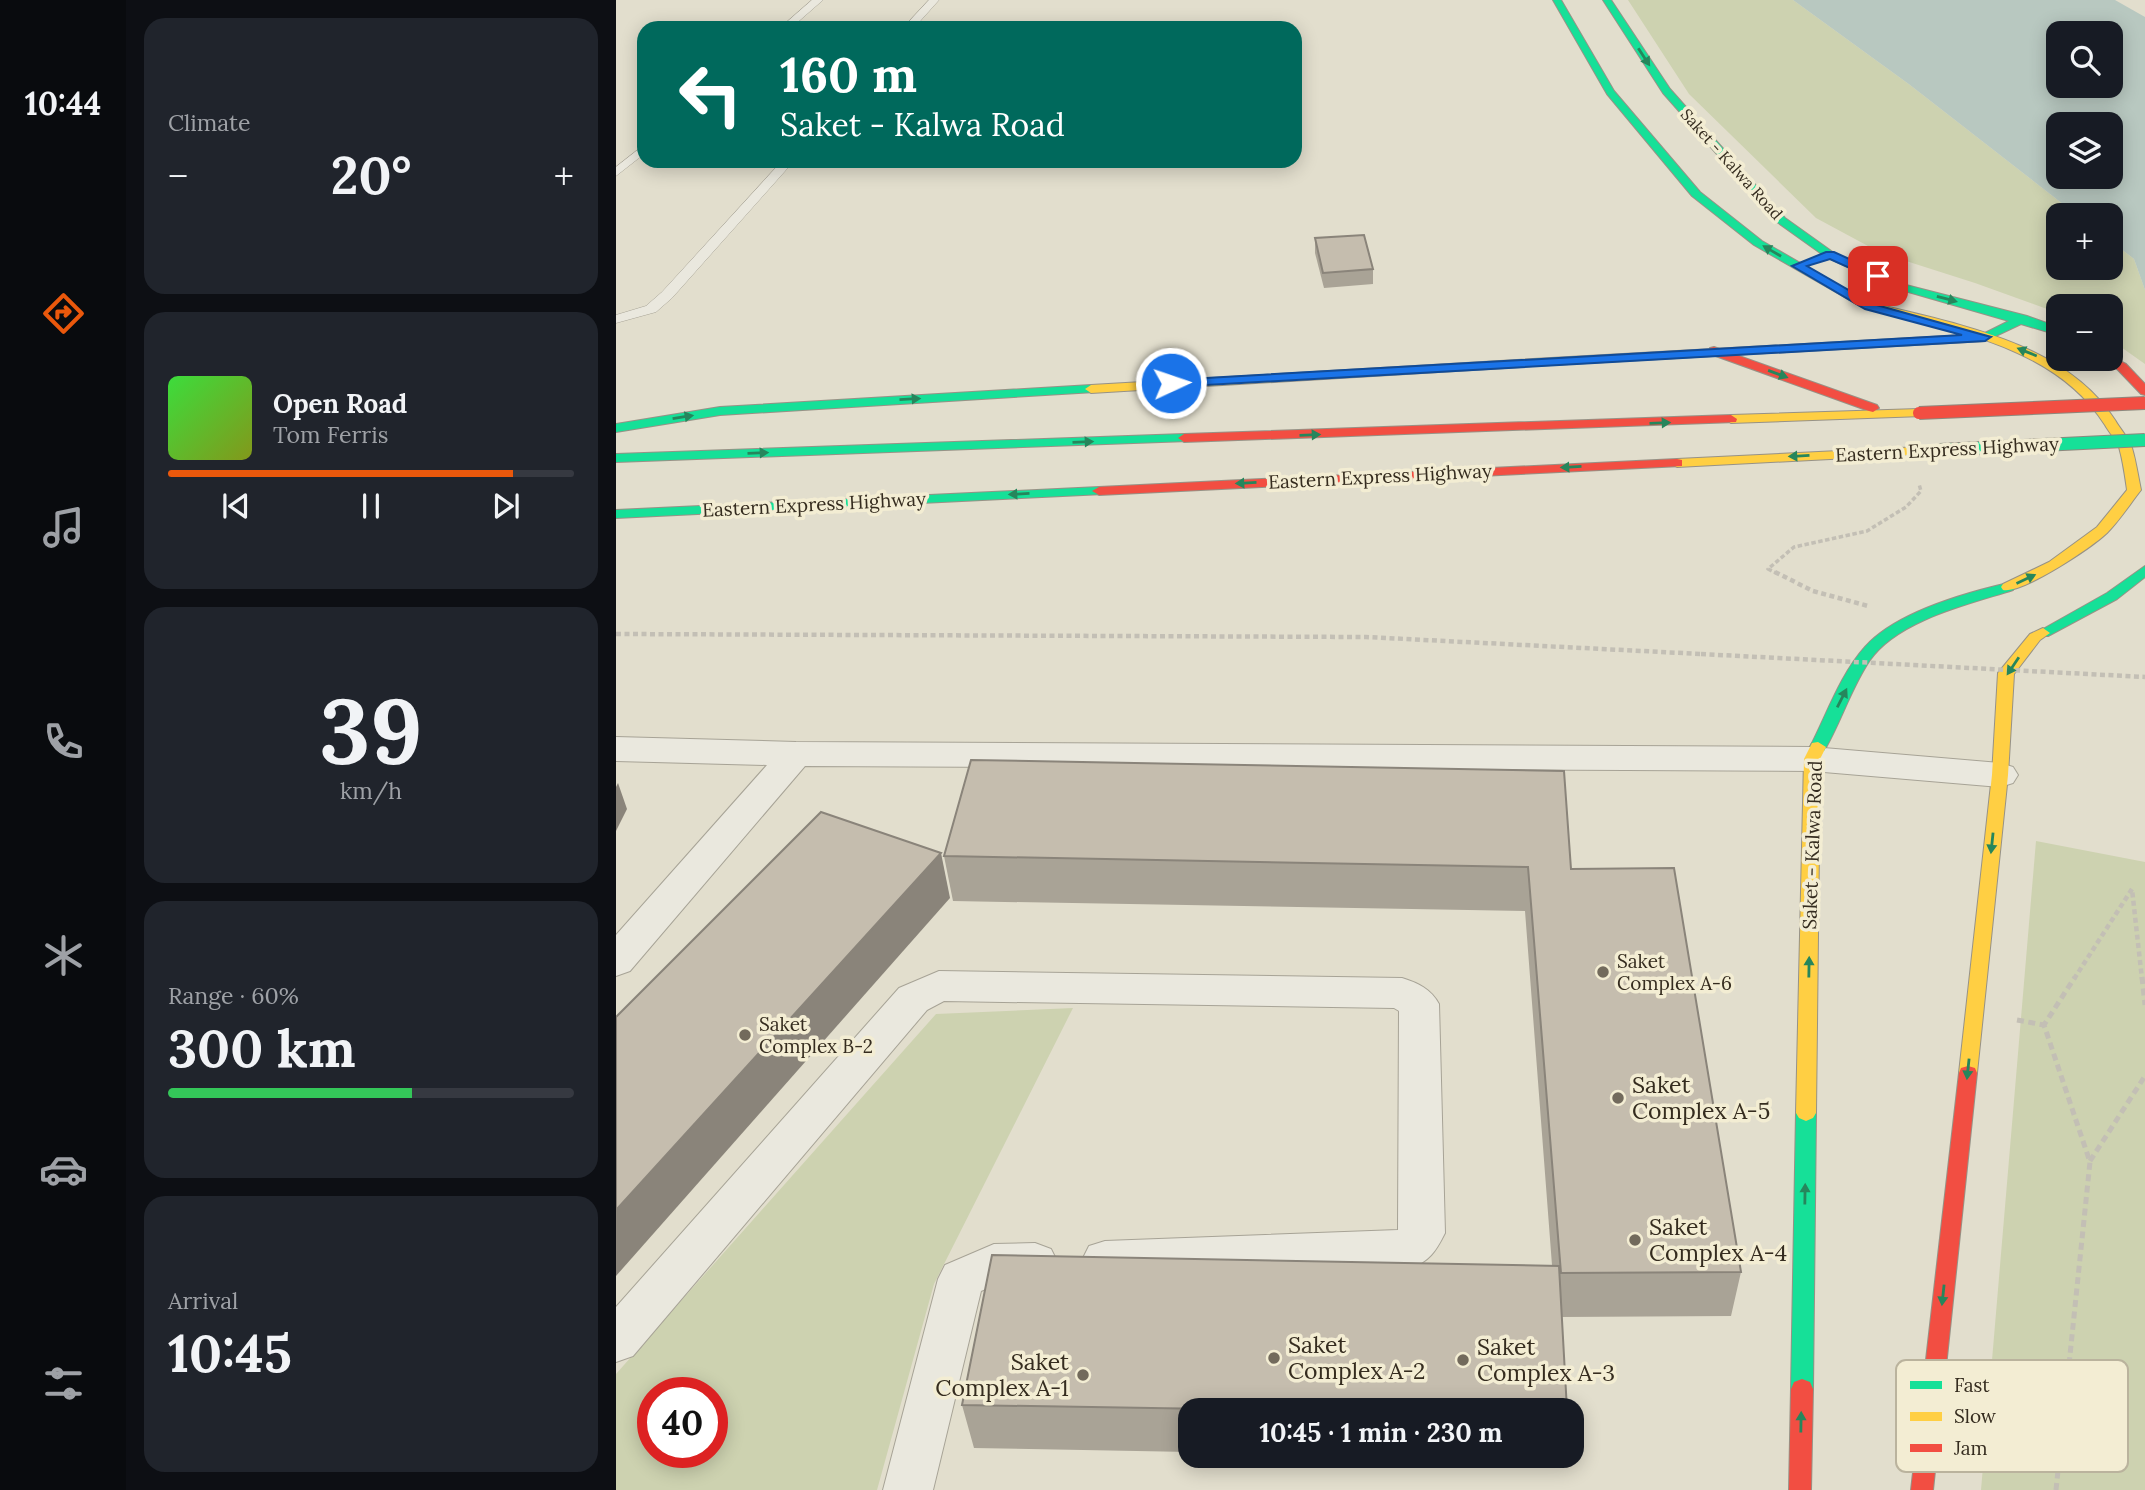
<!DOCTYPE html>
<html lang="en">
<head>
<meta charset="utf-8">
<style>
  body { margin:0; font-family:Lora,serif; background:#20242c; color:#f1f3f6; height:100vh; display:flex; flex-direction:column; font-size:26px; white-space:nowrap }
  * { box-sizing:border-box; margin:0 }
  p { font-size:23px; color:#9ea1a6 }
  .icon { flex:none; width:38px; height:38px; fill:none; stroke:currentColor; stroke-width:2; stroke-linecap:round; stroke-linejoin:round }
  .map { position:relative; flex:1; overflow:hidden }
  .details { display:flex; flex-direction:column; gap:18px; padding:18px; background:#0d0f14; width:490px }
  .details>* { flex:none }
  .guide { position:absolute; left:21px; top:21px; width:665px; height:147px; border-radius:21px; box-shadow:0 4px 18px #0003; background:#00695c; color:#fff; overflow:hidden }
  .controls { position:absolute; left:1430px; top:21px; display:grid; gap:14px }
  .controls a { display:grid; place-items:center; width:77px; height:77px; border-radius:14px; background:#171b24; box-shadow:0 4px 18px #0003; font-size:35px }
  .speed { position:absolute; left:21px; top:1377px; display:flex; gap:14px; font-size:35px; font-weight:700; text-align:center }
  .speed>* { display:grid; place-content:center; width:91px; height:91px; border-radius:50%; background:#171b24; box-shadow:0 4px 18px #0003; line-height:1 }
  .speed .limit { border:10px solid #d22; background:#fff; color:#111 }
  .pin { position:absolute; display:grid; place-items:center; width:60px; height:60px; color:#fff; margin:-30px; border-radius:14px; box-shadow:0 4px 10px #0006 }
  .me { position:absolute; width:77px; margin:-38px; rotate:87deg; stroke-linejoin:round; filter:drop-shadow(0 0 5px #0008) }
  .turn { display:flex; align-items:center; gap:24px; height:147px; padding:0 28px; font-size:32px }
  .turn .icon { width:91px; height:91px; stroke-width:2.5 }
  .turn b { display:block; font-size:49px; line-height:60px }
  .big { font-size:52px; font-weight:800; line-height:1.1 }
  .details .card { flex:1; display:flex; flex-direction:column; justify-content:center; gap:10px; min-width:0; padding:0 24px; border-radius:21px; background:#20242c }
  .details .dial { align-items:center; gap:0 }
  .dial b { font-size:91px; line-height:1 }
  .song { display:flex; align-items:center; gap:21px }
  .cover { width:84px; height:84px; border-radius:10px; background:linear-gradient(135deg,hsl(120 70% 55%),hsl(70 70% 35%)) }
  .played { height:7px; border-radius:4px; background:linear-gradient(90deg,#ea580c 85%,#363941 85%) }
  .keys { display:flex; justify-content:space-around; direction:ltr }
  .heat { display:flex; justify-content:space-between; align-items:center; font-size:38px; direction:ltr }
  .charge { height:10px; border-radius:5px; background:linear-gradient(90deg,#34c759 60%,#363941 0) }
  .trip { position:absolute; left:562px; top:1398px; width:406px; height:70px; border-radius:21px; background:#171b24; box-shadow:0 4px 18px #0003; font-weight:800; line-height:70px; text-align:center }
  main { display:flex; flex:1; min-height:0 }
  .dock { display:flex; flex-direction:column; width:126px; justify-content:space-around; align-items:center; background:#090b0e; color:#9ea1a6 }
  .dock .icon { width:49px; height:49px }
  .dock .on { color:#ea580c }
  .dock b { font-size:32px; color:#f1f3f6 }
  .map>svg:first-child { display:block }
  .green { fill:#cdd2b0; fill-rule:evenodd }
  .water { fill:#b8c8c0; fill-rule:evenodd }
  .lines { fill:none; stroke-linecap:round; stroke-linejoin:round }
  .lane-casing { stroke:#a7a396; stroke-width:1 }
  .street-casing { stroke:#a7a396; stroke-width:2 }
  .fast-casing { stroke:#979286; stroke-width:2 }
  .slow-casing { stroke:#979286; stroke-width:2 }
  .jam-casing { stroke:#979286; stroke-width:2 }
  .path-far2 { stroke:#c3bfb5; stroke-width:3.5; stroke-dasharray:4.5 2.5; stroke-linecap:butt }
  .path-far1 { stroke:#c3bfb5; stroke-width:4.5; stroke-dasharray:5 3.5; stroke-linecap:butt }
  .path { stroke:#c3bfb5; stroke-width:5; stroke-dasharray:7 4.5; stroke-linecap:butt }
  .lane { fill:#eae8de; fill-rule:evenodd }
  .street { fill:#eae8de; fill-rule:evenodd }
  .fast { fill:#16e098; fill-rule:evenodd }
  .slow { fill:#ffcf43; fill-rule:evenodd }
  .jam { fill:#f24e42; fill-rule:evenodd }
  .fast-bridge-casing { stroke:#8d887d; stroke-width:14; stroke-linecap:butt }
  .jam-bridge-casing { stroke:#8d887d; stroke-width:14; stroke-linecap:butt }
  .path-bridge { stroke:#c3bfb5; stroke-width:4.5; stroke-dasharray:5 3.5; stroke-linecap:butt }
  .fast-bridge { stroke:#16e098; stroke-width:12 }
  .jam-bridge { stroke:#f24e42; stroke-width:12 }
  .wall { fill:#a9a396 }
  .shaded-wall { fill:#8a847a }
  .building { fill:#c5bdae; stroke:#8a847a; stroke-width:2 }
  .oneway { fill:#26865c }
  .route { fill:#1a73e8; stroke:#114b97; stroke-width:2 }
  .poi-dot { fill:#726a5c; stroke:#f3edd3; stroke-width:2.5 }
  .labels { text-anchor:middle; stroke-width:7; stroke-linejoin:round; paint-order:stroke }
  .far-street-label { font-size:16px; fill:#352c1f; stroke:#f3edd3 }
  .street-label { font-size:19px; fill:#352c1f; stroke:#f3edd3 }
  .poi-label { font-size:19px; fill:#352c1f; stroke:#f3edd3; text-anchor:start }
  .near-poi-label { font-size:23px; fill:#352c1f; stroke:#f3edd3; text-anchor:start }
  .key { fill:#f3edd3; stroke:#bab39d; stroke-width:2 }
  .key-label { font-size:19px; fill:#352c1f }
</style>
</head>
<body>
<main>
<nav class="dock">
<b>10:44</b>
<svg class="icon on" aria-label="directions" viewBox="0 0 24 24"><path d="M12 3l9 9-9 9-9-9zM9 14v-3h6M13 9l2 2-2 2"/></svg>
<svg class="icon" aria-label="music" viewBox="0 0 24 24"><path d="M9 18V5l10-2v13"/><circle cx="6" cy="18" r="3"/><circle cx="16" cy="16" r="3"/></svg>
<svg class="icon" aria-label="phone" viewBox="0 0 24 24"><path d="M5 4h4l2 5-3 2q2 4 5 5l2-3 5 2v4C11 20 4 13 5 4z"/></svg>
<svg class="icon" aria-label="climate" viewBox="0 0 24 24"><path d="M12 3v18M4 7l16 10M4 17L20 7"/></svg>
<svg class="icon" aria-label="car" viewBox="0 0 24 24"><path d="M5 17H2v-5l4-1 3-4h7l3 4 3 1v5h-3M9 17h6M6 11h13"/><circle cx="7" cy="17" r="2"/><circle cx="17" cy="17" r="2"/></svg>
<svg class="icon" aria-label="filters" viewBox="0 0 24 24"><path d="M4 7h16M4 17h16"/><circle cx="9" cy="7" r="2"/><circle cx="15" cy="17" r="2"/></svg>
</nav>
<section class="details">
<div class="card"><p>Climate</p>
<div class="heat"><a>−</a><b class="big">20°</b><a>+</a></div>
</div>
<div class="card">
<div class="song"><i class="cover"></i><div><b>Open Road</b><p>Tom Ferris</p></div></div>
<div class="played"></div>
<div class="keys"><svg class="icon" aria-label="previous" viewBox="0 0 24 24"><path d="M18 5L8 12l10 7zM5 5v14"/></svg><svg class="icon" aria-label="pause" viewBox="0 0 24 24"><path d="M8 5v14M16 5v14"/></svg><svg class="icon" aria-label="next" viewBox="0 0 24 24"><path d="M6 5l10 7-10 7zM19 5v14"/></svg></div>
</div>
<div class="card dial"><b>39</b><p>km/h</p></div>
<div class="card"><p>Range · 60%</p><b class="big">300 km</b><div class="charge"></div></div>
<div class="card"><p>Arrival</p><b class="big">10:45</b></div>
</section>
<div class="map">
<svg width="1529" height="1490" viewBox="0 0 1529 1490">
  <rect width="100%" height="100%" fill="#e2decd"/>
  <!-- green -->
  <g class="green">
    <path d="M1012 0H1177L1294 85 1461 215H1442V268H1494L1495 241 1518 259 1529 290V364L1495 340 1494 306H1442V313L1359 283 1265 253 1200 218 1073 94Z"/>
    <path d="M1420 841 1529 862V1490H1365Z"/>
    <path d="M457 1008 318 1284 261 1490H0V1374L320 1014ZM37 1393H96V1452H37Z"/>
  </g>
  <!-- water -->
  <path class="water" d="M1177 0H1499L1529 17V290L1518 259 1495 241 1494 215H1461L1294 85ZM1442 33H1494V86H1442ZM1442 124H1494V177H1442Z"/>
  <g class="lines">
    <!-- lane casing -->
    <g class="lane-casing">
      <g id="lane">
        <path d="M196 0H207L175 28H164Z"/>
        <path d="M313 0H323L298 28H287Z"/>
        <path d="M28 145V154L0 176V167Z"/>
        <path d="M166 161H178L56 298 40 312 0 323V315L30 306 46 292Z"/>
      </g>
    </g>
    <!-- street casing -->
    <g class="street-casing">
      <g id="street">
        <path d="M0 737 180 742 1196 747 1384 763 1397 767 1402 775 1397 783 1384 787 1196 771 189 766 14 971 0 976V935L151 765 0 761Z"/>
        <path d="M323 971 786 978C802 983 815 989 823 1004L829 1233C820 1251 813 1262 794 1268L489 1279 473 1274 466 1260 473 1246 489 1241 782 1230 783 1011 778 1008 328 1001 311 1010 17 1356 0 1362V1307L283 988Z"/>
        <path d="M419 1243 435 1249 442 1263 435 1277C410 1286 390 1280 365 1291L317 1490H267L322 1279 329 1265 378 1244Z"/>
      </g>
    </g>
    <!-- fast casing -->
    <g class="fast-casing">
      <g id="fast">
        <path d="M937 0H945L998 91 1084 192 1146 241 1252 302V306H1244L1138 245 1076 196 991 94Z"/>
        <path d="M987 0H995L1054 89 1169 218 1218 253 1290 285 1411 316 1442 327V335L1405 324 1369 341 897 367V361L901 360 1367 334 1393 321 1282 289 1210 257 1161 222 1047 93Z"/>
        <path d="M475 385 479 386V392L104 415 0 432V424L104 407Z"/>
        <path d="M568 434 573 435V441L0 462V454Z"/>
        <path d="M483 487 488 488V494L0 518V510Z"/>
        <path d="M1529 566V577L1501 599 1432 636H1422L1420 633 1491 593Z"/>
        <path d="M1392 583 1399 587 1397 590C1353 604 1282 620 1254 660 1235 688 1225 722 1208 751H1196L1194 747C1211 714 1224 675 1249 647 1279 613 1349 593 1392 583Z"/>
        <path d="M1190 1105 1197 1108 1200 1113 1197 1389 1194 1396 1186 1399 1178 1396 1175 1389 1180 1113 1183 1108Z"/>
      </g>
    </g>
    <!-- slow casing -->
    <g class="slow-casing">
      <g id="slow">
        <path d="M1248 301C1335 323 1447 340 1499 420 1504 429 1513 438 1516 448 1520 461 1522 476 1525 490 1514 504 1503 521 1491 533 1475 548 1406 594 1387 590L1385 587 1387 584 1433 562 1481 527 1511 490C1509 476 1507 461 1503 447 1500 440 1493 432 1489 425 1437 343 1330 330 1244 306L1242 304Z"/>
        <path d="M901 360 907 364 905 367 475 393 469 389 475 385Z"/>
        <path d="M1303 409 1307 410V416L1115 423 1109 419 1115 415Z"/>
        <path d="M1324 446 1331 450 1329 453 1061 467 1054 463 1061 459Z"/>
        <path d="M1427 628 1434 633 1424 640 1398 674 1392 775 1361 1073 1359 1078 1352 1080 1345 1078 1343 1073 1376 775 1382 673 1414 634Z"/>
        <path d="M1202 742 1210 747 1204 759 1200 1113 1197 1118 1190 1121 1183 1118 1180 1113 1188 759 1196 743Z"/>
      </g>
    </g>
    <!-- jam casing -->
    <g class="jam-casing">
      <g id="jam">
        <path d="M1098 347 1261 405 1263 408 1257 412 1253 411 1094 354V348Z"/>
        <path d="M1494 356 1510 364 1529 384V395L1525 394 1502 370 1486 359H1494Z"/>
        <path d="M1115 415 1121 419 1120 422 568 442 562 438 568 434Z"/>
        <path d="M1061 459 1066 460V466L483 495 476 491 483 487Z"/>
        <path d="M1352 1066 1359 1068 1361 1073 1317 1490H1295L1343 1073 1345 1068Z"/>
        <path d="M1186 1379 1194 1382 1197 1389 1195 1490H1173L1175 1389 1178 1382Z"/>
      </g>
    </g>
    <!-- path-far2 -->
    <path class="path-far2" d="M1162 574 1152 569 1178 547 1251 531 1290 507 1305 491 1303 484"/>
    <!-- path-far1 -->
    <g class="path-far1">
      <path d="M1159 572 1197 591 1252 606"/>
      <path d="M0 634 750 637 1085 654"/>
      <path d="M1458 979 1516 889 1526 979"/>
    </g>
    <!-- path -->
    <g class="path">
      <path d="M1526 977 1529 1005"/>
      <path d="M1401 1020 1428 1025"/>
      <path d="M1474 1161 1529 1076"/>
      <path d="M1440 1490 1474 1162 1428 1025 1459 977"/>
    </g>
    <!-- lane -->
    <use href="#lane" class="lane"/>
    <!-- street -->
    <use href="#street" class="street"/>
    <!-- fast -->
    <use href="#fast" class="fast"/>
    <!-- slow -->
    <use href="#slow" class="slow"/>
    <!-- jam -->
    <use href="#jam" class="jam"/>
    <!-- fast-bridge casing -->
    <g class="fast-bridge-casing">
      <path id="fast-bridge" d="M1324 450 1529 440"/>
    </g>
    <!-- jam-bridge casing -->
    <g class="jam-bridge-casing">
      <path id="jam-bridge" d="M1303 413 1529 403"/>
    </g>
    <!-- path-bridge -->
    <path class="path-bridge" d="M1085 654 1529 677"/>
    <!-- fast-bridge -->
    <use href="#fast-bridge" class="fast-bridge"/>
    <!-- jam-bridge -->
    <use href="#jam-bridge" class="jam-bridge"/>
  </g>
  <!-- wall -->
  <g class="wall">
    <path d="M699 238 757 269V284L708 288 699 253Z"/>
    <path d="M355 760 955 869 1125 1272 1115 1316 946 1317 951 1410H574V1452L358 1448 346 1405 936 1265 909 911 337 901 328 856Z"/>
    <path d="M792 1456H946V1459Z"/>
  </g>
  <!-- shaded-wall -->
  <g class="shaded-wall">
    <path d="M2 783 11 809 0 831V787Z"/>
    <path d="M325 853 334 898 0 1276V1210Z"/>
  </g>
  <!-- building -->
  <g class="building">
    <path d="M748 235 757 269 707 273 699 238Z"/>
    <path d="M355 760 948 771 955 869 1058 868 1125 1272 945 1273 912 867 328 856Z"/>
    <path d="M205 812 325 853 0 1210V1017Z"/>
    <path d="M376 1255 943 1266 951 1410H659L346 1405Z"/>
  </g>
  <!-- one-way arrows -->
  <defs><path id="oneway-solid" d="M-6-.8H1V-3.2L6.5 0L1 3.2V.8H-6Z" transform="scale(1.75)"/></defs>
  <g class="oneway">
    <use href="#oneway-solid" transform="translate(1028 57) rotate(57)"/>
    <use href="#oneway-solid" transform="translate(1156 251) rotate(-150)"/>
    <use href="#oneway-solid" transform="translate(1331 299) rotate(15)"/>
    <use href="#oneway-solid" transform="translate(1411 352) rotate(-158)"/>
    <use href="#oneway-solid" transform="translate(1162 374) rotate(20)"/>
    <use href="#oneway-solid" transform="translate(294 399) rotate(-3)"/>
    <use href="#oneway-solid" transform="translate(67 417) rotate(-9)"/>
    <use href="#oneway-solid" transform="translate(1044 423) rotate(-2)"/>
    <use href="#oneway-solid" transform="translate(694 435) rotate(-2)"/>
    <use href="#oneway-solid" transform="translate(467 442) rotate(-2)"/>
    <use href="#oneway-solid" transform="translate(142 453) rotate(-2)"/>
    <use href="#oneway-solid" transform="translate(1183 456) rotate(177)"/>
    <use href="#oneway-solid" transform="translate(955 467) rotate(177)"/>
    <use href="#oneway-solid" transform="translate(630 483) rotate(177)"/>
    <use href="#oneway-solid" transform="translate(403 494) rotate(177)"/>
    <use href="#oneway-solid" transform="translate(1410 579) rotate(-25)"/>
    <use href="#oneway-solid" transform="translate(1397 666) rotate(124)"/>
    <use href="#oneway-solid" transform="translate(1226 698) rotate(-63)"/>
    <use href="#oneway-solid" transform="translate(1376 843) rotate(96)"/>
    <use href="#oneway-solid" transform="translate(1193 967) rotate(-89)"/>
    <use href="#oneway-solid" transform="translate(1352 1069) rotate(96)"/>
    <use href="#oneway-solid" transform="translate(1189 1194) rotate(-89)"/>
    <use href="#oneway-solid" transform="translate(1327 1295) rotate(96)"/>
    <use href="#oneway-solid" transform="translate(1185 1422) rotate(-89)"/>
  </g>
  <!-- route -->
  <path class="route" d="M1210 252H1218L1266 274V279H1258L1214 259 1191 266 1257 304 1375 337 1369 341 555 387 548 383 555 380 1346 335 1249 309 1176 266Z"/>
  <!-- markers -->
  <g class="poi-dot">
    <circle cx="987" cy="972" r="7"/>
    <circle cx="129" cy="1035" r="7"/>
    <circle cx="1002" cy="1098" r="7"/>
    <circle cx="1019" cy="1240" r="7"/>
    <circle cx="658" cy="1358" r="7"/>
    <circle cx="847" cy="1360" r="7"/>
    <circle cx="467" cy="1375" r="7"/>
  </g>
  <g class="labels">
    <!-- far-street labels -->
    <g class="far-street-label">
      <text transform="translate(1116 164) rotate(48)" y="6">Saket - Kalwa Road</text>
    </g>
    <!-- street labels -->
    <g class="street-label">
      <text transform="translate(1331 449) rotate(-3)" y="7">Eastern Express Highway</text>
      <text transform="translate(764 476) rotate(-3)" y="7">Eastern Express Highway</text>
      <text transform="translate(198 504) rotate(-3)" y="7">Eastern Express Highway</text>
      <text transform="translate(1196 845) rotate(-88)" y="7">Saket - Kalwa Road</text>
    </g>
    <!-- poi labels -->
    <g class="poi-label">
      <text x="1001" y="968">Saket<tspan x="1001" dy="22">Complex A-6</tspan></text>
      <text x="143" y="1031">Saket<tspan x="143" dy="22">Complex B-2</tspan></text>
    </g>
    <!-- near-poi labels -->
    <g class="near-poi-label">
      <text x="1016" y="1093">Saket<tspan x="1016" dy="26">Complex A-5</tspan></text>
      <text x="1033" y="1235">Saket<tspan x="1033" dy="26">Complex A-4</tspan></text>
      <text x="672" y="1353">Saket<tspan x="672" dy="26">Complex A-2</tspan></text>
      <text x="861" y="1355">Saket<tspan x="861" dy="26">Complex A-3</tspan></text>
      <text x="453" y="1370" text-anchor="end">Saket<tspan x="453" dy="26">Complex A-1</tspan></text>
    </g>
  </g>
  <!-- legend -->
  <rect x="1280" y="1360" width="232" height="112" rx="10" class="key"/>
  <rect x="1294" y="1381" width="32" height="8" fill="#16e098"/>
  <rect x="1294" y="1412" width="32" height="9" fill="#ffcf43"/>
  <rect x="1294" y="1444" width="32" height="8" fill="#f24e42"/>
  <g class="key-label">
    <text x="1338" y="1392">Fast</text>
    <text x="1338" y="1423">Slow</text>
    <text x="1338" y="1455">Jam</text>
  </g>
</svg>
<div class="controls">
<a><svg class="icon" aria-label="search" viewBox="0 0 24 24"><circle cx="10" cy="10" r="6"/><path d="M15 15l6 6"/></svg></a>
<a><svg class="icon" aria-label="layers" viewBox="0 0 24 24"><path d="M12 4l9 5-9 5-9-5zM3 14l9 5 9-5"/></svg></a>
<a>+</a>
<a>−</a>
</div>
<div class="speed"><div class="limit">40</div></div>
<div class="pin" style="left:1262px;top:276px;background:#d93025"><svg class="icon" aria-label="arrive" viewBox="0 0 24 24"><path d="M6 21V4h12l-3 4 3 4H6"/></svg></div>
<svg class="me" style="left:555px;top:383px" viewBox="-20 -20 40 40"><circle r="17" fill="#1a73e8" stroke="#fff" stroke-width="3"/><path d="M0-11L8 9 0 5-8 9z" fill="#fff"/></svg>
<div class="trip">10:45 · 1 min · 230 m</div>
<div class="guide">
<div class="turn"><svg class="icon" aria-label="left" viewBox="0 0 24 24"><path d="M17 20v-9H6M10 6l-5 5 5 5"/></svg><div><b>160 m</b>Saket - Kalwa Road</div></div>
</div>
</div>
</main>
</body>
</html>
